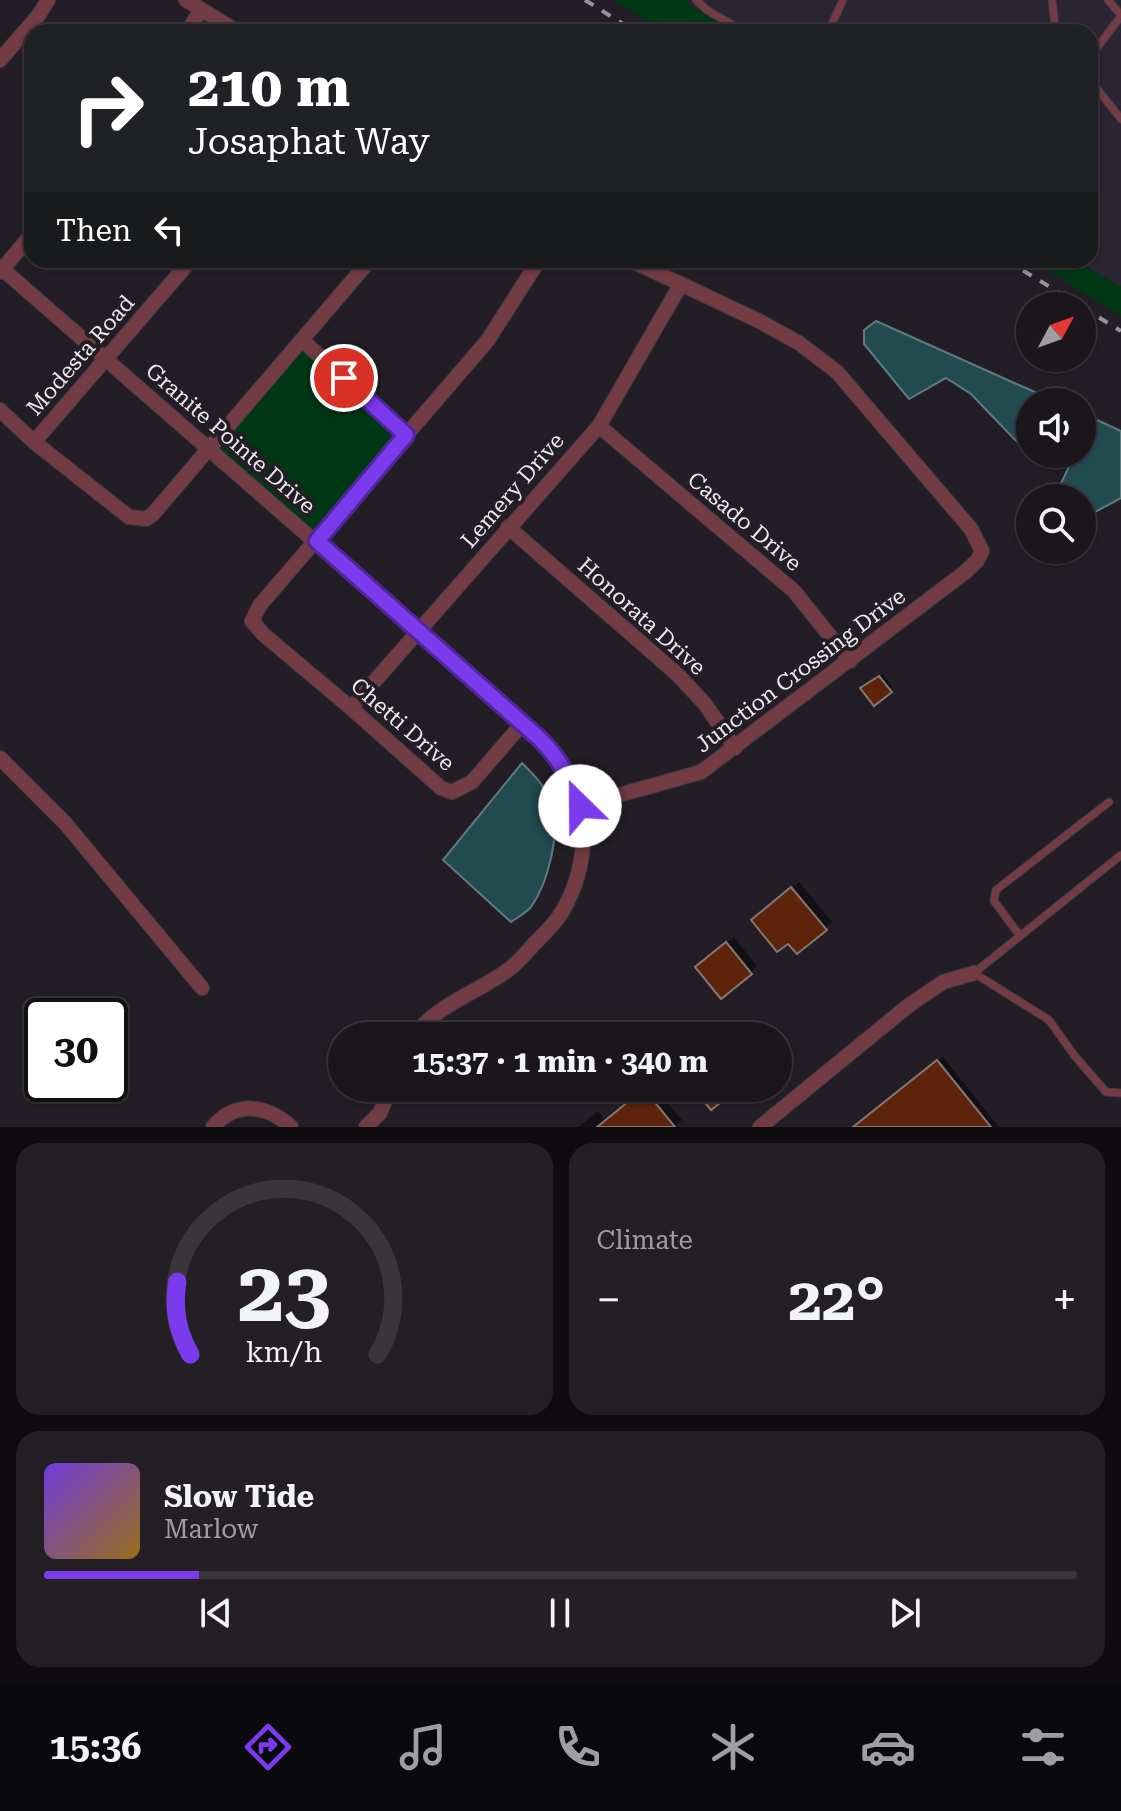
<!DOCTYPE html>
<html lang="en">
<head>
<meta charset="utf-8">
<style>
  body { margin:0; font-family:"Roboto Serif",serif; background:#231f25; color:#f1f3f6; height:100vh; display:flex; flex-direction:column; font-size:30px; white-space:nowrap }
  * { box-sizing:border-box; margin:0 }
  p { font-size:26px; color:#9f9fa3 }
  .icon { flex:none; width:44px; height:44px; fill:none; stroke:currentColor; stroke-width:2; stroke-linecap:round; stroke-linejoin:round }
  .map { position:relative; height:1127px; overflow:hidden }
  .details { display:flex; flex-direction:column; gap:16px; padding:16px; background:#0e0c0f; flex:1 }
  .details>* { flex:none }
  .top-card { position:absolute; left:24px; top:24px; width:1074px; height:244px; border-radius:24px; box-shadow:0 2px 6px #0004,0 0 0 2px #38353b; background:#202124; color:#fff; overflow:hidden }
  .needle { width:52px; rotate:49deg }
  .fabs { position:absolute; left:1016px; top:292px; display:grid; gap:16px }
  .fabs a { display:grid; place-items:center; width:80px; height:80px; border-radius:50%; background:#1a161c; box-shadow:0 2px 6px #0004,0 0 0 2px #38353b; font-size:40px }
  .speed { position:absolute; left:24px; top:998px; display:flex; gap:16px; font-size:40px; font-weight:700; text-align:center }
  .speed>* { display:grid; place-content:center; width:104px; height:104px; border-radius:50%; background:#1a161c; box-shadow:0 2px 6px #0004,0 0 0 2px #38353b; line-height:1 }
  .speed .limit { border:4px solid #111; border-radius:12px; background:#fff; color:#111 }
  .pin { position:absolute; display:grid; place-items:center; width:68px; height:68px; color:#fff; margin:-34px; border:4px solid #fff; border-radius:50%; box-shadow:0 2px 8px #0007 }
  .me { position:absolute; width:88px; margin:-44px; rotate:337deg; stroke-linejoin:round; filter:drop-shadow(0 0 6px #0008) }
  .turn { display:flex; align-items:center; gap:28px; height:168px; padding:0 32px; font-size:36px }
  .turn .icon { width:104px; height:104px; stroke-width:2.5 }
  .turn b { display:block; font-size:56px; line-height:68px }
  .then { display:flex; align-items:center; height:76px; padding:0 32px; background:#0003; gap:16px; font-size:30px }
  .big { font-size:60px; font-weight:700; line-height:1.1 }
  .details .widget { flex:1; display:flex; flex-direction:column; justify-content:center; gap:12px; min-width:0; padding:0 28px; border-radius:24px; background:#231f25 }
  .details .dial { align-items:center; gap:0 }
  .dial svg { height:208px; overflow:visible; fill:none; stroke:#38353b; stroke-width:7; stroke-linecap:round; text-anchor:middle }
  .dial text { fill:#f1f3f6; stroke:none }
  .song { display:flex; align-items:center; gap:24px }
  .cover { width:96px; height:96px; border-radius:12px; background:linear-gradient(135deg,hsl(260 70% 55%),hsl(40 70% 35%)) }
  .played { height:8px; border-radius:4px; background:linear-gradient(90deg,#7c3aed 15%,#38353b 15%) }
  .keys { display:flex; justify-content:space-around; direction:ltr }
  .heat { display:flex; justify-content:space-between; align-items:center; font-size:44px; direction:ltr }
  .details .tiles { flex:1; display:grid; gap:16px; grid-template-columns:1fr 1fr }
  .widget:last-child { grid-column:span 2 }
  .trip { position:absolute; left:328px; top:1022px; width:464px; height:80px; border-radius:40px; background:#1a161c; box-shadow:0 2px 6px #0004,0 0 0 2px #38353b; font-weight:700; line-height:80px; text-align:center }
  .menu { display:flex; height:128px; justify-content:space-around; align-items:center; background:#0a090b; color:#9f9fa3 }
  .menu .icon { width:56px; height:56px }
  .menu .on { color:#7c3aed }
  .menu b { font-size:36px; color:#f1f3f6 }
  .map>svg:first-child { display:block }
  .industrial { fill:#2b2433 }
  .green { fill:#003816 }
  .water { fill:#224b51; stroke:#5f7a80; stroke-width:2 }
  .shadow { fill:#0007 }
  .building { fill:#5e230b; stroke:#837772; stroke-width:2 }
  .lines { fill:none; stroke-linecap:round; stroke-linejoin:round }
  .service-casing { stroke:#3f3a42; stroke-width:9 }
  .minor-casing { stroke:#3f3a42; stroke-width:16 }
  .service { stroke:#733b43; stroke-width:7 }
  .minor { stroke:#733b43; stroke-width:14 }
  .rail { stroke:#98939a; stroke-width:4; stroke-dasharray:10 10; stroke-linecap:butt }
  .route-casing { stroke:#51269a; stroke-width:20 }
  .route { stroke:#7c3aed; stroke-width:14 }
  .labels { text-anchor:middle; stroke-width:8; stroke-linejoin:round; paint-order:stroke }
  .street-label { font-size:22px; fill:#ede9ef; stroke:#231e26 }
</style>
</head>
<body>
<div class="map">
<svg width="1121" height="1127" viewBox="0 0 1121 1127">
  <rect width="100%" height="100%" fill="#231e26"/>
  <!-- industrial -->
  <path class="industrial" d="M687 0H1121V288L1076 260H1090V32H735L691 6Z"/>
  <!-- green -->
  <g class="green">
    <path d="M614 0H687L691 6 735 32H665Z"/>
    <path d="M1031 260H1076L1121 287V316Z"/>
    <path d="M302 340 406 435 317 541 209 449Z"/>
  </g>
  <!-- water -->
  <g class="water">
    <path d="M876 321 1057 402H1030V443L1021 446 971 394 946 378 909 399 864 344V330Z"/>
    <path d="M1082 413 1121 431V498L1082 519V498H1061L1057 492 1075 454H1082Z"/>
    <path d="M522 763C533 774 547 788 552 803 561 832 548 883 531 907 526 913 518 917 511 922L443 860Z"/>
  </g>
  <!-- shadow -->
  <g class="shadow">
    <path d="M883 674 893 688 890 691 865 685Z"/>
    <path d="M799 882 832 922 825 928 788 941 760 914Z"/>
    <path d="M734 937 757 966 751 973 704 960Z"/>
    <path d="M943 1057 999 1127H855Z"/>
    <path d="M647 1088H655L682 1120 675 1127H578L598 1111 606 1121Z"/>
  </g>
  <!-- building -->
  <g class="building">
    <path d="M879 676 892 692 874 706 860 688Z"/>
    <path d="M791 887 827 930 797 954 788 944 777 952 751 920Z"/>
    <path d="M726 942 752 974 721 999 695 967Z"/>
    <path d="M937 1060 991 1127H853Z"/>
    <path d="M693 1088H739L711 1110Z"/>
    <path d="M644 1089 675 1127H597Z"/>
  </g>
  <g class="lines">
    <!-- service casing -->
    <g class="service-casing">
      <g id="service">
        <path d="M696 0 707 10 745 32"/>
        <path d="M1052 0 1056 32"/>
        <path d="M1108 0 1121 15"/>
        <path d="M828 32 843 0"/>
        <path d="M1090 57 1121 16"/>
        <path d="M1090 80 1121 119"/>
        <path d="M1121 855 974 973 1049 1020 1074 1055 1106 1092 1121 1093"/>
        <path d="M1020 936 994 901 996 890 1109 802"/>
      </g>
    </g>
    <!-- minor casing -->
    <g class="minor-casing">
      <g id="minor">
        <path d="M186 0 238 32"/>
        <path d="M187 32 201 10"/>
        <path d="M0 60 38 16 48 0"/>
        <path d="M0 267 523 723C534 734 548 744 557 757 592 803 590 864 562 912 555 924 544 934 534 944 526 953 518 963 508 970 477 993 437 1004 414 1036"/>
        <path d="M0 272 32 234"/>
        <path d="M302 340 406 435"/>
        <path d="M0 410 34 442 129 517 146 519 153 514 370 260"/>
        <path d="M599 426 794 591 850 661"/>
        <path d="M34 442 191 260"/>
        <path d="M508 527 677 674 705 704 735 748"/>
        <path d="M351 708 599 426 681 284"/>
        <path d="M523 723 472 782 452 792 441 788 351 708 263 634 252 621 260 605 488 340 539 260"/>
        <path d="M0 758 65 823 202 988"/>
        <path d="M580 806 701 772 964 573 977 561 982 551 971 529 837 372 799 343 759 321 630 260"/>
        <path d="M213 1127C236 1100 267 1105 291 1127"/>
        <path d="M366 1127 380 1113 390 1088"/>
        <path d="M760 1127 908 1006 943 982 974 973"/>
      </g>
    </g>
    <!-- service -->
    <use href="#service" class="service"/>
    <!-- minor -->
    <use href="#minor" class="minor"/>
    <!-- rail -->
    <g class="rail">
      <path d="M585 0 636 32"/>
      <path d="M1006 260 1081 306"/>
      <path d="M1082 307 1121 331"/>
    </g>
  </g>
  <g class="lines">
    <!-- route casing -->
    <g class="route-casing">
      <path id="route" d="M344 378 406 435 317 541 540 739C560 759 570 779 580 806"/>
    </g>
    <!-- route -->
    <use href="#route" class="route"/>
  </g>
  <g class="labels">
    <!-- street labels -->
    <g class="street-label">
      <text transform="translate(80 355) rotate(-49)" y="8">Modesta Road</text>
      <text transform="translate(231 438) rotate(41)" y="8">Granite Pointe Drive</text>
      <text transform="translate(512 490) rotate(-49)" y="8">Lemery Drive</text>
      <text transform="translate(745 521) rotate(40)" y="8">Casado Drive</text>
      <text transform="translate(642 616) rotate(42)" y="8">Honorata Drive</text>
      <text transform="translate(800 670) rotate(-37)" y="8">Junction Crossing Drive</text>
      <text transform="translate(403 724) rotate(41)" y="8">Chetti Drive</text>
    </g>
  </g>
</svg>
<div class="fabs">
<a><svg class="needle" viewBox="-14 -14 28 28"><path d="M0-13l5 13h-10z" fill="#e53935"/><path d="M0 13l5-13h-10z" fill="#9f9fa3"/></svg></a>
<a><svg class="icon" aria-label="sound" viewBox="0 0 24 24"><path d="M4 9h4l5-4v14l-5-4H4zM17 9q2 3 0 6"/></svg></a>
<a><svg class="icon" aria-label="search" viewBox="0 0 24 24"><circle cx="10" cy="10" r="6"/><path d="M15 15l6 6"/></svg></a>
</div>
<div class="speed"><div class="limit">30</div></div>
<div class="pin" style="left:344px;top:378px;background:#d93025"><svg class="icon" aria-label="arrive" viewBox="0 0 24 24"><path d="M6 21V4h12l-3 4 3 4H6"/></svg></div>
<svg class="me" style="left:580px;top:806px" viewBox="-20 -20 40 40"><circle r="19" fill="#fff"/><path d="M0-13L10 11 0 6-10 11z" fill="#7c3aed"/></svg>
<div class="trip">15:37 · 1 min · 340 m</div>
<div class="top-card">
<div class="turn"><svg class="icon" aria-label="right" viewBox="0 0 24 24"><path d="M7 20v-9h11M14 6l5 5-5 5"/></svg><div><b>210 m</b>Josaphat Way</div></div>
<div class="then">Then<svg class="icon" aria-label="left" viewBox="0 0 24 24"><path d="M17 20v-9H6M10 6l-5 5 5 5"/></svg></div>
</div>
</div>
<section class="details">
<div class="tiles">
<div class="widget dial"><svg viewBox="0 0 100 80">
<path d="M14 69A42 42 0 1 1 86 69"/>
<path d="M14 69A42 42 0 0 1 9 41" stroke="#7c3aed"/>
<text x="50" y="56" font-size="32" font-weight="700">23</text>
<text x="50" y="72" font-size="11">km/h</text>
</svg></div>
<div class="widget"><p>Climate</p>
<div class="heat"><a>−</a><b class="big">22°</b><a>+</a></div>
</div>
<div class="widget">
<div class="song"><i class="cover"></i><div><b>Slow Tide</b><p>Marlow</p></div></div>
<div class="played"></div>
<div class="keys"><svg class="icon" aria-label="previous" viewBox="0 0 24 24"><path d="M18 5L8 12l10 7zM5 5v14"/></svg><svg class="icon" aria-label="pause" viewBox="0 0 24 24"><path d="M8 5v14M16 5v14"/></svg><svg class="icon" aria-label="next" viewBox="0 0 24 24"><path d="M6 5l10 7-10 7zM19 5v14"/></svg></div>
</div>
</div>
</section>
<nav class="menu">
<b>15:36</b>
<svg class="icon on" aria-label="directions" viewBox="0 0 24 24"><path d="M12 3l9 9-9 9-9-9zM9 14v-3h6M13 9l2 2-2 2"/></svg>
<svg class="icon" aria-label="music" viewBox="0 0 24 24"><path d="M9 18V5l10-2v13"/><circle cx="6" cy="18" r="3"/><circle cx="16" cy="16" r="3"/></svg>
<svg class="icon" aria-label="phone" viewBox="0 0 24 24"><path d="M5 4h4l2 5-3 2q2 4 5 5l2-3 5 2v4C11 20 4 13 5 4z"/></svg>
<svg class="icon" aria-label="climate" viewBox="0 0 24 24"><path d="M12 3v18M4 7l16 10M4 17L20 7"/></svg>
<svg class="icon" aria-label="car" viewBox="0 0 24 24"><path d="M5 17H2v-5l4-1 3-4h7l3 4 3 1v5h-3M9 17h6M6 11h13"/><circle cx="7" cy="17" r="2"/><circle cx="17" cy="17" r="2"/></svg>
<svg class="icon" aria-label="filters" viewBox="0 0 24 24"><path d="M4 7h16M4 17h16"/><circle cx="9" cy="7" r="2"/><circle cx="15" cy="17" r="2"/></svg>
</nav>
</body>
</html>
